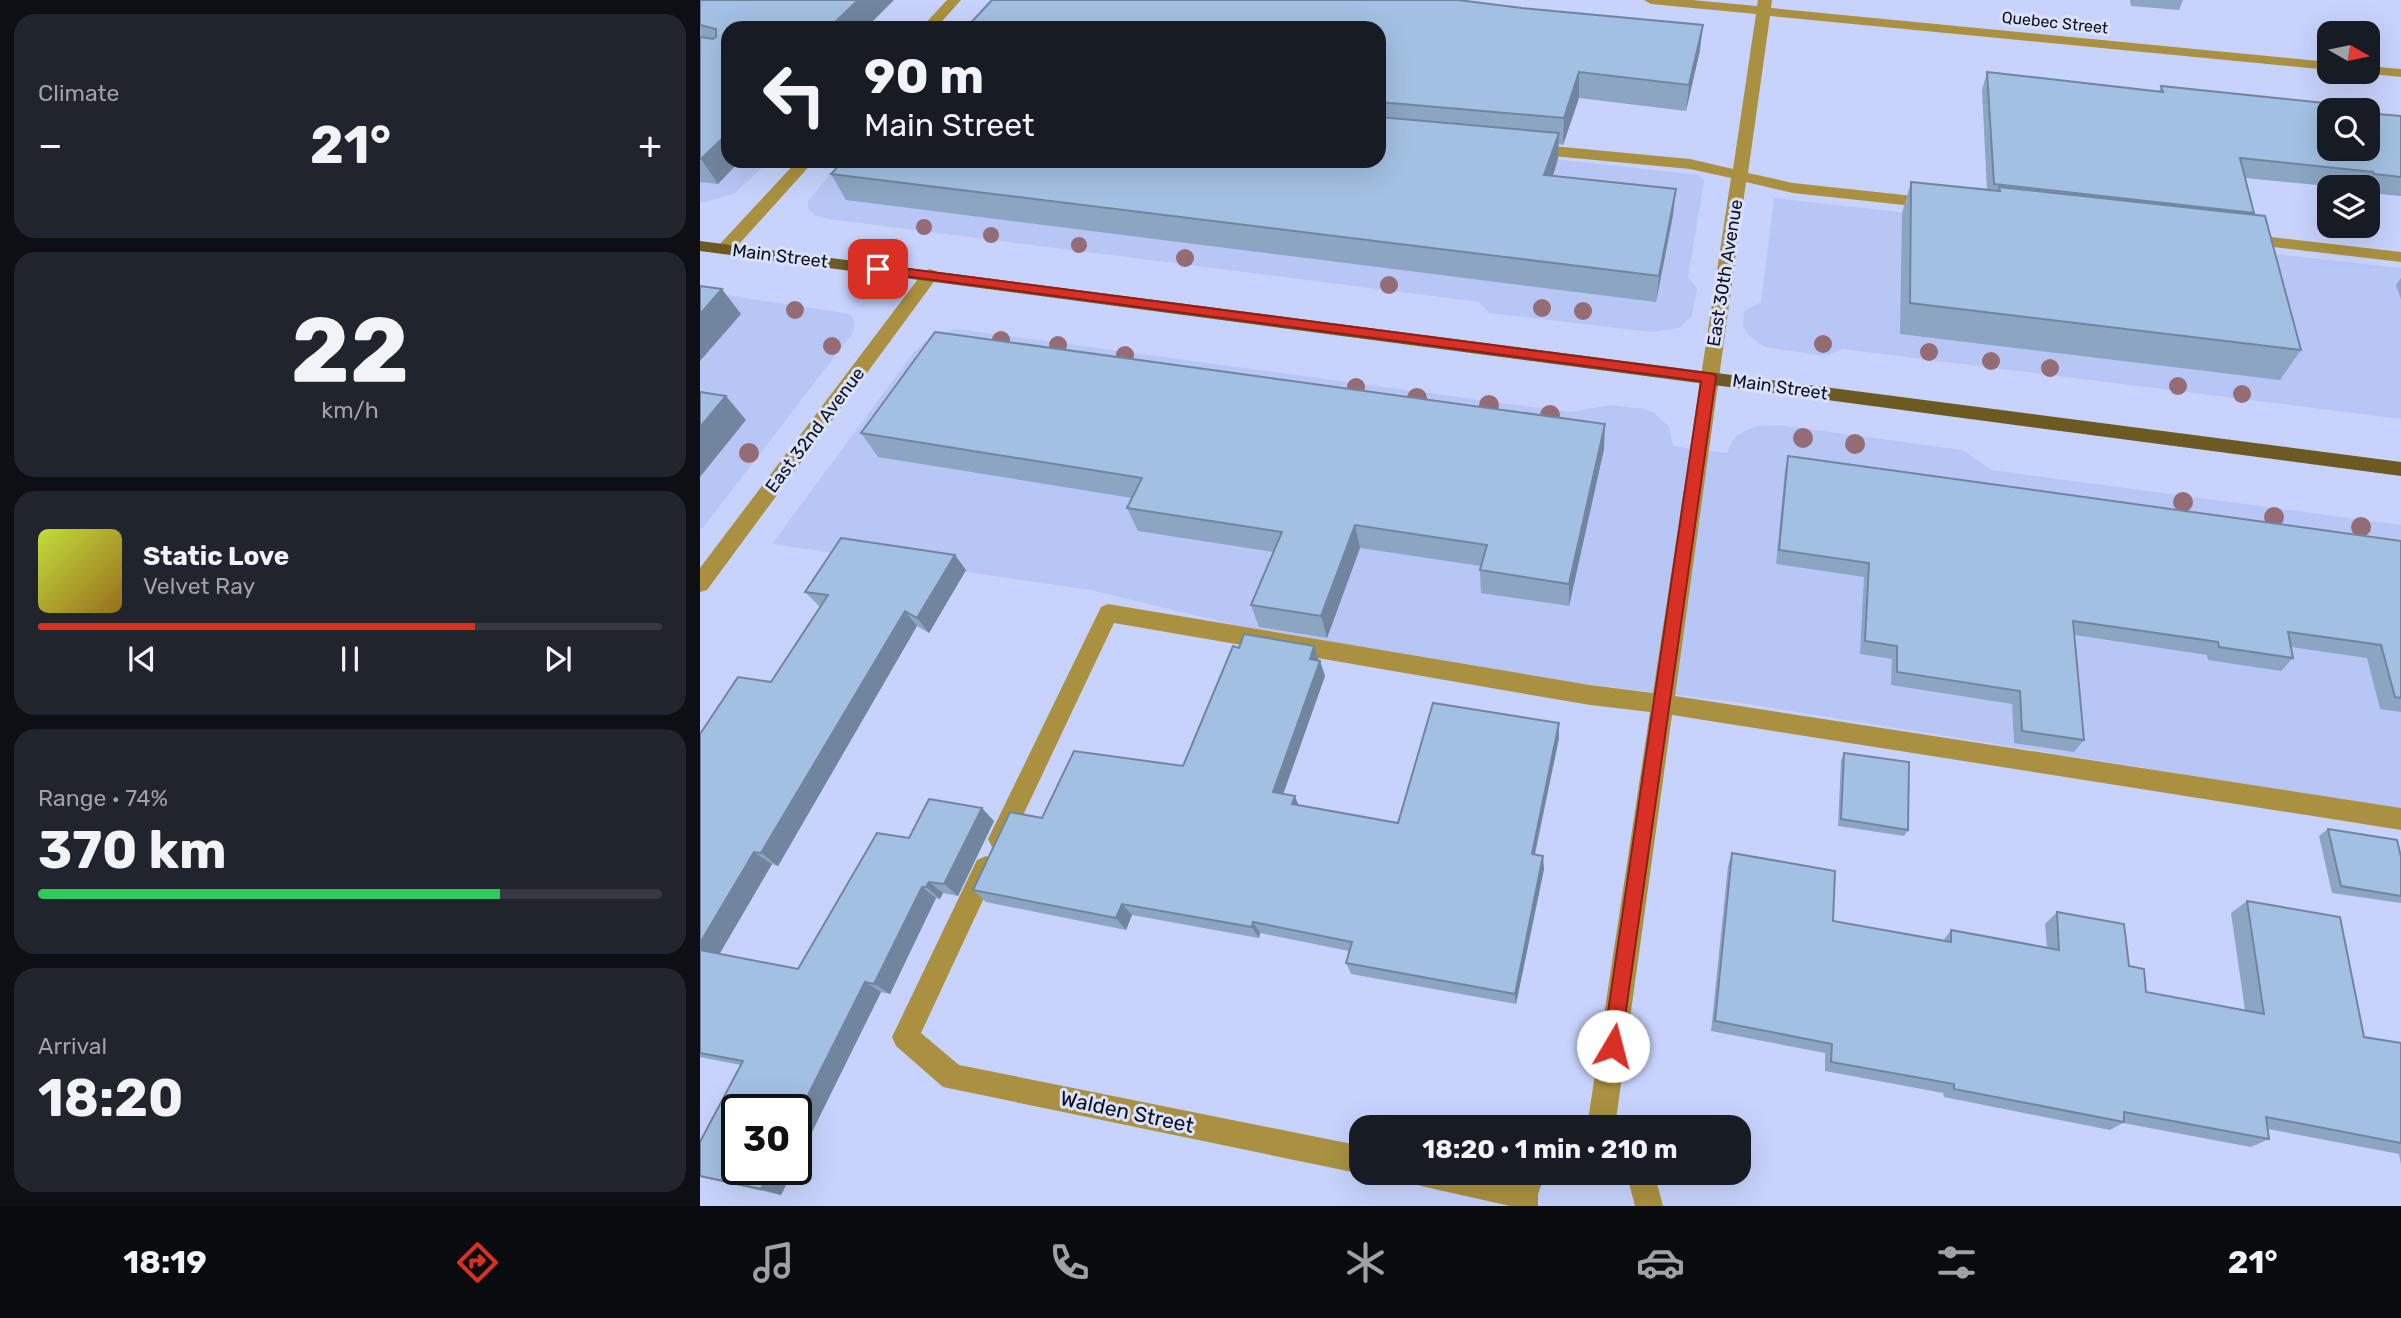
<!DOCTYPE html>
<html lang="en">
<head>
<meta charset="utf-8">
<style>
  body { margin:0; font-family:Rubik,sans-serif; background:#20242c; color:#f1f3f6; height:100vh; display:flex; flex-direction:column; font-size:26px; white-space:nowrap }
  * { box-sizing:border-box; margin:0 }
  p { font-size:23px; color:#9ea1a6 }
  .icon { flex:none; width:38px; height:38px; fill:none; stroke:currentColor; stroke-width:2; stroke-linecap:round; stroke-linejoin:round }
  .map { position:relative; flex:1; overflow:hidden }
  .panel { display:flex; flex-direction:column; gap:14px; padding:14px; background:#0d0f14; width:700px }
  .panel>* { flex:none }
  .hud { position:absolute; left:21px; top:21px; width:665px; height:147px; border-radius:21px; box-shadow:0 7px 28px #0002; background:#171b24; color:#f1f3f6; overflow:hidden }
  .needle { width:46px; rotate:99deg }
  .fabs { position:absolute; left:1617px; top:21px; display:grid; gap:14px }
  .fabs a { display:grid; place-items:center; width:63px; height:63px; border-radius:14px; background:#171b24; box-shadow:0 7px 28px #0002; font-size:35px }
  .speed { position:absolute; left:21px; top:1094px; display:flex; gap:14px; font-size:35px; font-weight:700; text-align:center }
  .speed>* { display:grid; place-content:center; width:91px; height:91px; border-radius:50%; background:#171b24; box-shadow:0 7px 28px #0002; line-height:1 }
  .speed .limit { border:4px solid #111; border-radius:10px; background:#fff; color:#111 }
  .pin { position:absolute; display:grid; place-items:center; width:60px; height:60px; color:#fff; margin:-30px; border-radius:14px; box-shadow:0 4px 10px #0006 }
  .me { position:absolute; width:77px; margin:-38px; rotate:8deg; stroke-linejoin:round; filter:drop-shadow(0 0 5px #0008) }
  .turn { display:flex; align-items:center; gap:24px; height:147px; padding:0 28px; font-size:32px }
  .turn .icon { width:91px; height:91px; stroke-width:2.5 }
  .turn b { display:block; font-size:49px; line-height:60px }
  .big { font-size:52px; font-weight:700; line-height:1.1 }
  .panel .tile { flex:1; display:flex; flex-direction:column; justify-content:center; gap:10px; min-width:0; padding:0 24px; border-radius:21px; background:#20242c }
  .panel .dial { align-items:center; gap:0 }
  .dial b { font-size:91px; line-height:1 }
  .song { display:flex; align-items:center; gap:21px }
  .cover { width:84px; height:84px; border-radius:10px; background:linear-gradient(135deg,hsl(70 70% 55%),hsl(40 70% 35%)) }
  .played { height:7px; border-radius:4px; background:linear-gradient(90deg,#d93025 70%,#363941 70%) }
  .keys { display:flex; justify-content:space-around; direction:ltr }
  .heat { display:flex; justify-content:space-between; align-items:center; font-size:38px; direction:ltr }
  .charge { height:10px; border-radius:5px; background:linear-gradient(90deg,#34c759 74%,#363941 0) }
  .trip { position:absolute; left:649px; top:1115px; width:402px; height:70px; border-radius:21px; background:#171b24; box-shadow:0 7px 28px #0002; font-weight:700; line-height:70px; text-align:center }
  .dock { display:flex; height:112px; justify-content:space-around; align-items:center; background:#090b0e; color:#9ea1a6 }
  .dock .icon { width:49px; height:49px }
  .dock .active { color:#d93025 }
  .dock b { font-size:32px; color:#f1f3f6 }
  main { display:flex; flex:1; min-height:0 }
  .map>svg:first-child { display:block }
  .built { fill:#b8c6f5 }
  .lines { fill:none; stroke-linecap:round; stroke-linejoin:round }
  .minor { fill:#a99141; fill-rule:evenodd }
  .major { fill:#6c5a22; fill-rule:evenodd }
  .tree { fill:#946c76 }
  .wall { fill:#8ba5c2 }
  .shaded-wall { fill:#71869e }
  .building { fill:#a2c0e2; stroke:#71869e; stroke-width:2 }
  .route { fill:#d93025; stroke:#8d1f18; stroke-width:2 }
  .labels { text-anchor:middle; stroke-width:6; stroke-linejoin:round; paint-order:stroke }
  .far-street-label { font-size:16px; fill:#0c101d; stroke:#dae1fa }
  .street-label { font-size:18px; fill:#0c101d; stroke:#dae1fa }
  .near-street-label { font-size:21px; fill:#0c101d; stroke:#dae1fa }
</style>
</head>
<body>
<main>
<section class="panel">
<div class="tile"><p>Climate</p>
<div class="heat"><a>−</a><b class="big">21°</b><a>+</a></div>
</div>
<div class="tile dial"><b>22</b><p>km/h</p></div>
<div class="tile">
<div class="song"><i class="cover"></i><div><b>Static Love</b><p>Velvet Ray</p></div></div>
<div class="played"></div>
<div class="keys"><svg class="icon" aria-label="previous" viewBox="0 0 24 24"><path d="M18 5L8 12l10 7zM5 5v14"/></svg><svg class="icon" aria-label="pause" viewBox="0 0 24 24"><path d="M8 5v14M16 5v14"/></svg><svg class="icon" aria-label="next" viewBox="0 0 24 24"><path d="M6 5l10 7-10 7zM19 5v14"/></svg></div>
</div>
<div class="tile"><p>Range · 74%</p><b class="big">370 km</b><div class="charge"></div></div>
<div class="tile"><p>Arrival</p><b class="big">18:20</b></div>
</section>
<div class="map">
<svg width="1701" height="1206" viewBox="0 0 1701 1206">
  <rect width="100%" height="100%" fill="#c7d3fc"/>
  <!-- built -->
  <g class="built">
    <path d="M0 61 28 161H69L35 193 7 202H0Z"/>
    <path d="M679 140 999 175 1004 181 988 277 997 288 992 316 979 328 951 332 789 313 779 302 129 219 116 216 108 209V201L141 161H679Z"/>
    <path d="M1074 198 1701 268V419L1143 349 1125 356 1065 347 1047 334 1043 326 1044 311 1061 302Z"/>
    <path d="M0 291 144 313 152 316 155 326 152 334 2 529 0 528Z"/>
    <path d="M257 329 869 412 911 405 944 409 953 412 969 427 973 446 1027 453 1035 437 1045 431 1057 426 1079 425 1262 450 1292 470 1701 525V809L1035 702 871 682 544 627 391 590 72 544 214 352 231 336Z"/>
  </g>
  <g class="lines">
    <!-- minor -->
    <g class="minor">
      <path d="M247 0H261L236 28H221Z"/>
      <path d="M944 0H992L1057 6 1058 0H1072L1071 8 1629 62V70L1070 16 1048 173 1093 183 1232 198 1240 203 1232 208 1093 193 1046 182 975 696 1701 808V830L972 715 915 1127H887L950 712 890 705 414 623 308 847 300 850 292 847 288 839 401 607 408 604 890 685 953 693 1031 178 990 169 831 154 823 149 831 144 990 159 1033 169 1056 14 951 4Z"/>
      <path d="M1668 66 1701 69V77L1663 73 1668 72Z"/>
      <path d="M97 161H114L31 253H19L17 249 19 245Z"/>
      <path d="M1546 234 1701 252V262L1540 243 1538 239Z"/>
      <path d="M230 269 236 271 238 275 236 279 7 590 0 592V568L224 271Z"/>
      <path d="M286 856 295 860 298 868 221 1033 259 1065 662 1146V1172H666L662 1174 243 1087 196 1046 192 1037 277 860Z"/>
      <path d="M707 1172H790L816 1178 818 1172H846L838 1194V1206H810L721 1186 711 1182Z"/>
      <path d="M926 1172H954L963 1206H935Z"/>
    </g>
    <!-- major -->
    <path class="major" d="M0 241 1701 462V476L0 251Z"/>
  </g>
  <!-- trees -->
  <g class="tree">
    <circle cx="224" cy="227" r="8"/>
    <circle cx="291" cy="235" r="8"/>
    <circle cx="379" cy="245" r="8"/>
    <circle cx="485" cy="258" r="9"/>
    <circle cx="689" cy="285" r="9"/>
    <circle cx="842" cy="308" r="9"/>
    <circle cx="95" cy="310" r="9"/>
    <circle cx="883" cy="311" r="9"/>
    <circle cx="301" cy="340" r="9"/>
    <circle cx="1123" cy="344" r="9"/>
    <circle cx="358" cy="345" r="9"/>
    <circle cx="132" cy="346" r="9"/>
    <circle cx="1229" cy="352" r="9"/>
    <circle cx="425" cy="355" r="9"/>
    <circle cx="1291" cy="361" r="9"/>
    <circle cx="1350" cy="368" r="9"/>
    <circle cx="1478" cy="386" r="9"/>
    <circle cx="656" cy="387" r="9"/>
    <circle cx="1542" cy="394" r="9"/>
    <circle cx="717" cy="398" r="10"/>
    <circle cx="789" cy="405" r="10"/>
    <circle cx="850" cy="415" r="10"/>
    <circle cx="1103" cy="438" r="10"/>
    <circle cx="1155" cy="444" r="10"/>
    <circle cx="49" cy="453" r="10"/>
    <circle cx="1483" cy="502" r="10"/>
    <circle cx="1574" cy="517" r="10"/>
    <circle cx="1661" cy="527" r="10"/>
  </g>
  <!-- wall -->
  <g class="wall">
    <path d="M0 0 28 28 18 184 0 182Z"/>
    <path d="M1430 0H1483L1479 10 1431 6Z"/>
    <path d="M679 28 1000 50 986 111 879 98 863 145 858 144V159L853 176 973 215 956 302 146 200 131 174 679 161Z"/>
    <path d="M1287 72 1459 92 1461 86 1636 110 1701 116V196L1668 193V187H1638L1545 178 1554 213 1553 215 1601 350 1580 380 1200 334 1202 213 1211 182 1287 190 1282 90Z"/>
    <path d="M1701 278V299L1696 285Z"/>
    <path d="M161 433 904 449 869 606 781 593 780 570 781 566 660 548 627 638 559 627 551 605 573 552 438 531 427 508 432 498 178 457Z"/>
    <path d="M1088 456 1701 541V712L1680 709 1667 658 1591 647 1593 658 1581 671 1508 660 1507 655 1375 635 1384 740 1374 752 1314 743 1312 704 1191 685 1192 659 1160 654 1164 577 1076 564 1085 470Z"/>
    <path d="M266 570 229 633 217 626 78 866 72 864 19 954 98 969 209 838 294 821 258 896 243 893 240 899 236 898 190 994 181 992 81 1195 0 1177V1142L41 1065 0 1057V734L71 682 120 607 105 592Z"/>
    <path d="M619 661H620L625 676 583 794 598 805 698 823 859 738 835 855 844 869 816 1004 651 974 646 963 649 951 560 933 559 938 432 915 426 930 286 902 273 890 342 818 483 766Z"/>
    <path d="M1144 753 1208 830 1204 836 1138 826 1141 760Z"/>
    <path d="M1628 829 1701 857V903L1632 893 1619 836Z"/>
    <path d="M1032 853 1133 921 1243 941 1251 930 1347 947 1345 924 1357 912 1429 966 1446 992 1545 1010 1531 913 1547 901 1664 1037 1701 1043V1165L1699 1154 1568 1129 1569 1139 1551 1147 1423 1123 1410 1130 1244 1097 1243 1093 1125 1071V1053L1011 1031 1028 866Z"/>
  </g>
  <!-- shaded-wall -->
  <g class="shaded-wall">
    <path d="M158 0H194L166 28H129Z"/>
    <path d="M1003 25 1000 50 986 111 989 85Z"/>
    <path d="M879 72V98L863 145 864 118Z"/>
    <path d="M28 133V161H40L18 184 1 159Z"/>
    <path d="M859 133 858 159 845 201 844 175Z"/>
    <path d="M976 189 973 215 956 302 959 276Z"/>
    <path d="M22 289 41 314 0 361V314Z"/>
    <path d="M26 396 46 420 0 477V427Z"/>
    <path d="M905 424 904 449 869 606V584Z"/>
    <path d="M655 525 660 548 627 638 621 616Z"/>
    <path d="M255 555 266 570 229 633 217 618Z"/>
    <path d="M205 611 217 626 78 866 61 853Z"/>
    <path d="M614 646 619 661 610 659Z"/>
    <path d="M620 661 625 676 579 806 573 792Z"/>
    <path d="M859 723V738L832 866V854Z"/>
    <path d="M595 796 600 809 592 804Z"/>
    <path d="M282 808 294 821 258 896 244 884Z"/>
    <path d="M54 852 72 864 16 960 0 952V943Z"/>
    <path d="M843 856 844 869 816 1004 815 994Z"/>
    <path d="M229 882 243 893 240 899 226 887Z"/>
    <path d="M222 887 236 898 190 994 174 984Z"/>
    <path d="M422 904 432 915 426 930 416 918Z"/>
    <path d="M553 922 560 933 559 938 552 927Z"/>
    <path d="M165 982 181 992 96 1164V1119Z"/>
    <path d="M71 1169H94L81 1195 61 1189Z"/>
  </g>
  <!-- building -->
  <g class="building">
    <path d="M0 0H158L129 28H28V133L1 159H0V37L13 39 16 37V29L0 25Z"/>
    <path d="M292 0H758L822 8 1003 25 989 85 879 72 864 118 679 102V28H266Z"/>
    <path d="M1287 72 1463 92 1461 86 1634 104 1636 110H1642H1629V149H1668V113L1701 116V177L1674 174 1673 172 1540 158 1554 213 1294 184Z"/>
    <path d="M679 117 859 133 844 175 976 189 959 276 131 174 143 161H679Z"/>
    <path d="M1211 182 1300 191 1299 187 1565 216 1601 350 1210 303Z"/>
    <path d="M0 286 22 289 0 314Z"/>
    <path d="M235 332 905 424 869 584 780 570 787 545 655 525 621 616 551 605 582 532 427 508 442 478 161 433Z"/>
    <path d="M0 392 26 396 0 427Z"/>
    <path d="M1088 456 1701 541V698L1695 697 1681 645 1588 632 1593 658 1519 647 1518 642 1373 621 1384 740 1322 731 1320 691 1197 672V646L1165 641 1169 563 1079 550Z"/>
    <path d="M141 538 255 555 217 618 205 611 61 853 54 852 0 943V734L38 677 71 682 128 595 105 592Z"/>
    <path d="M544 634 614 646 610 659 620 661 573 792 595 796 592 804 698 823 733 703 859 723 832 854 843 856 815 994 646 963 652 942 553 922 552 927 422 904 416 918 273 890 310 812 342 818 374 751 483 766 533 646 539 648Z"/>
    <path d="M1144 753 1209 762 1208 830 1141 819Z"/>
    <path d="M229 799 282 808 244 884 229 882 226 887H222L174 984 165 982 96 1119V1110H37V1169H71L61 1189 0 1176V1142L43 1061 0 1053V950L98 969 177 833 209 838Z"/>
    <path d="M1628 829 1697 840 1701 857V896L1641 886Z"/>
    <path d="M1032 853 1135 871 1133 921 1251 942V930L1359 950 1357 912 1424 924 1429 966 1444 969 1446 992 1564 1014 1547 901 1640 917 1664 1037 1701 1043V1143L1566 1117 1569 1139 1424 1112V1122L1254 1089V1084L1131 1062 1132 1044 1015 1021Z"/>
  </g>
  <!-- route -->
  <path class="route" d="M178 265 1014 374 1016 377 920 1053 913 1056 905 1053 903 1046 1001 381 174 272 172 269Z"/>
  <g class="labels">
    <!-- far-street labels -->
    <g class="far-street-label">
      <text transform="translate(1355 22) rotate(6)" y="6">Quebec Street</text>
    </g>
    <!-- street labels -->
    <g class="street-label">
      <text transform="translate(80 256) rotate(7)" y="6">Main Street</text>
      <text transform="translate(1025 273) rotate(-81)" y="6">East 30th Avenue</text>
      <text transform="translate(1080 387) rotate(8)" y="6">Main Street</text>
      <text transform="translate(115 430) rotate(-53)" y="6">East 32nd Avenue</text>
    </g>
    <!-- near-street labels -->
    <g class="near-street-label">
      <text transform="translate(427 1112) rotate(12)" y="7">Walden Street</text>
    </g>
  </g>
</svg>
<div class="fabs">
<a><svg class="needle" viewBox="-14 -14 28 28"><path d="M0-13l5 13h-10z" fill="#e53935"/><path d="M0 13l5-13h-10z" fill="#9ea1a6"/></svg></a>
<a><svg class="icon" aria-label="search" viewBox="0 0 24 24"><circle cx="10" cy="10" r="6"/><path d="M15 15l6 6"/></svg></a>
<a><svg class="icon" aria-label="layers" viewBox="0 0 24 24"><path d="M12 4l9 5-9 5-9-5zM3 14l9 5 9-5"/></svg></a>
</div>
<div class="speed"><div class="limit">30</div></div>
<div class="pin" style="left:178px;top:269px;background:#d93025"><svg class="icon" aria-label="arrive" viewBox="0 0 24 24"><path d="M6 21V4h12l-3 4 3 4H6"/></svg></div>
<svg class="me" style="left:913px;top:1046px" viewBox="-20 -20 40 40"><circle r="19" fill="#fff"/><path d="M0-13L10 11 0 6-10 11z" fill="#d93025"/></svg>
<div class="trip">18:20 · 1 min · 210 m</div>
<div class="hud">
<div class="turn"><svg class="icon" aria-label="left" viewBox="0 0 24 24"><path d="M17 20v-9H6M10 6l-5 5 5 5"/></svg><div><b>90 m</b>Main Street</div></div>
</div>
</div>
</main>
<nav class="dock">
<b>18:19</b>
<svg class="icon active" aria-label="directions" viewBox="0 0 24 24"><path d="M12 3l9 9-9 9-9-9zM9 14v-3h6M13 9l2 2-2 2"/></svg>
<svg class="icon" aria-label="music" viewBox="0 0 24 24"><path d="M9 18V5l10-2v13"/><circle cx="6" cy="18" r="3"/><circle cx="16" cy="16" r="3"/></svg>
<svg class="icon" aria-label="phone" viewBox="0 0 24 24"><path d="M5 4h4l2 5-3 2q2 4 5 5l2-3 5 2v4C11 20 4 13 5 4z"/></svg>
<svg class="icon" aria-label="climate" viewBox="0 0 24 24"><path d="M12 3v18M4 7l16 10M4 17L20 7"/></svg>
<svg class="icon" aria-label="car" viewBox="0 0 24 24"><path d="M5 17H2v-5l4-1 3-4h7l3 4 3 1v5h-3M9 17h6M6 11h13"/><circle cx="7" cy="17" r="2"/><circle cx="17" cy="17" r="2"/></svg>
<svg class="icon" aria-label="filters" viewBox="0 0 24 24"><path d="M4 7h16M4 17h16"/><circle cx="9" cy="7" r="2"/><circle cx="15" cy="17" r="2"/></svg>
<b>21°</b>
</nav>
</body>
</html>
